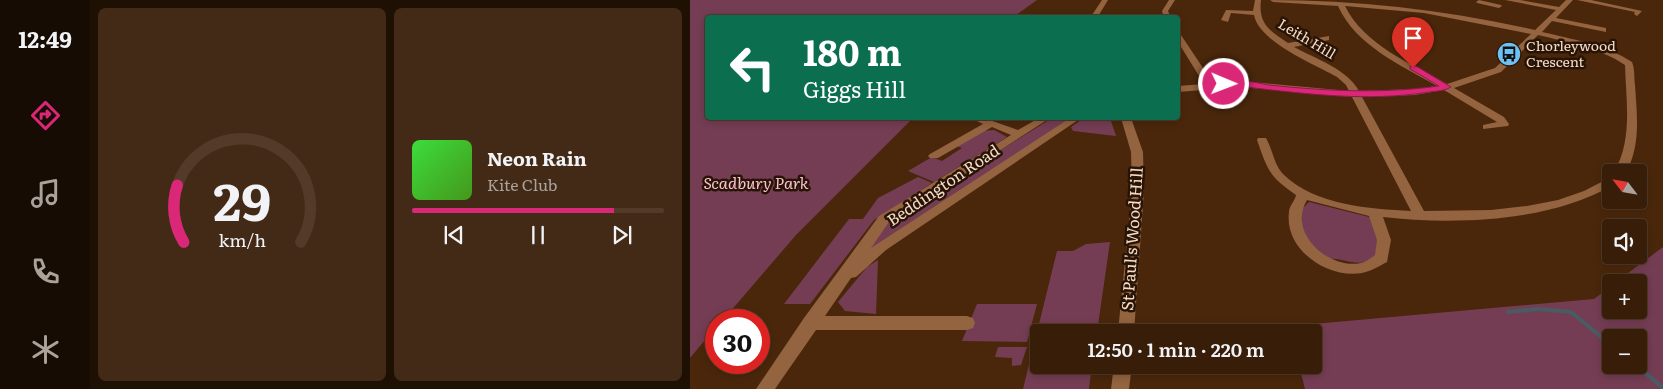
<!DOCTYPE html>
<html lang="en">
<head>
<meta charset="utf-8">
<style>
  body { margin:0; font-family:Literata,serif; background:#432a16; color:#f1f3f6; height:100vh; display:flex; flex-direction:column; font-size:19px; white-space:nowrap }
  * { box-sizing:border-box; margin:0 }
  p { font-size:16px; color:#aba29c }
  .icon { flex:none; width:28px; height:28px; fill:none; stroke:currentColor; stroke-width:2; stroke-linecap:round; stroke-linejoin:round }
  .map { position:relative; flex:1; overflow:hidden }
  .side { display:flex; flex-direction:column; gap:8px; padding:8px; background:#1f1004; width:600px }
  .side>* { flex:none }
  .banner { position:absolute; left:15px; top:15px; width:475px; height:105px; border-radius:5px; box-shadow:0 2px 8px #0003,0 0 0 1px #523b29; background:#0b6e4f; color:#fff; overflow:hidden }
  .needle { width:32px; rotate:301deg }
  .tools { position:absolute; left:912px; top:164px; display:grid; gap:10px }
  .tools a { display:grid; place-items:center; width:45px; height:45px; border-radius:5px; background:#381d08; box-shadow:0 2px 8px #0003,0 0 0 1px #523b29; font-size:25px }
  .speed { position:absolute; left:15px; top:309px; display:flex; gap:10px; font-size:25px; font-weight:700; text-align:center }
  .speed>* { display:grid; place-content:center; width:65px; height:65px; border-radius:50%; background:#381d08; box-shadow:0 2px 8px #0003,0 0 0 1px #523b29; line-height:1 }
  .speed .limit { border:8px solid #d22; background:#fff; color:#111 }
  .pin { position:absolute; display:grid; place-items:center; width:42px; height:42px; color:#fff; margin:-51px -21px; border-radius:50% 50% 50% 0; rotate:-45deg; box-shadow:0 0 5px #0007 }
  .pin .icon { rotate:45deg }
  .me { position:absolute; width:55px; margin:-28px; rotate:91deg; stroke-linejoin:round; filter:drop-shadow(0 0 4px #0008) }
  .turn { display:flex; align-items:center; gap:18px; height:105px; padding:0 15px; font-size:22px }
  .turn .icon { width:65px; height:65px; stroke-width:2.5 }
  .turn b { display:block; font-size:35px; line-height:42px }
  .side .card { flex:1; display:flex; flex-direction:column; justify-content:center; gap:8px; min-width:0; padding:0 18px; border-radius:8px; background:#432a16 }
  .side .dial { align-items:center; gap:0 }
  .dial svg { height:130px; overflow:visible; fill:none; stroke:#523b29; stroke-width:7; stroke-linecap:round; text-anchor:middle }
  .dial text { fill:#f1f3f6; stroke:none }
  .song { display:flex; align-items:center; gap:15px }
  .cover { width:60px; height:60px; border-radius:8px; background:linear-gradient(135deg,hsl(120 70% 55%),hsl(100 70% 35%)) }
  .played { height:5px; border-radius:2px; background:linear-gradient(90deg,#db2777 80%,#523b29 80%) }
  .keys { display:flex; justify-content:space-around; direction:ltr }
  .side .tiles { flex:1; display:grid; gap:8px; grid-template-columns:repeat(2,1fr) }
  .trip { position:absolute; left:340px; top:324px; width:292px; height:50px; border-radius:5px; background:#381d08; box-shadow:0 2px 8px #0003,0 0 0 1px #523b29; font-weight:600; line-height:50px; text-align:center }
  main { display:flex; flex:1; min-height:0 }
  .tab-bar { display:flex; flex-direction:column; width:90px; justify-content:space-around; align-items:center; background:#160c03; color:#aba29c }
  .tab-bar .icon { width:35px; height:35px }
  .tab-bar .selected { color:#db2777 }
  .tab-bar b { font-size:22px; color:#f1f3f6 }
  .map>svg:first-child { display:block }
  .green { fill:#743d53; fill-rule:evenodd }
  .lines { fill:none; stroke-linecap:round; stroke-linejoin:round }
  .stream { stroke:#4a5b63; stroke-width:4 }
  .minor { fill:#94633f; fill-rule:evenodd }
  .route { fill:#db2777; stroke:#8e194d }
  .labels { text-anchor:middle; stroke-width:5; stroke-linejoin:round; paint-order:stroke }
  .far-street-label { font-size:14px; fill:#f7dbc8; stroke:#271405 }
  .far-poi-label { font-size:14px; fill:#f7dbc8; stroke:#271405; text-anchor:start }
  .park-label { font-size:16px; font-style:italic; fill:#fcc0d5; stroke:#271405 }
  .street-label { font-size:16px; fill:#f7dbc8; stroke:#271405 }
</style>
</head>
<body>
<main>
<nav class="tab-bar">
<b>12:49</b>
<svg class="icon selected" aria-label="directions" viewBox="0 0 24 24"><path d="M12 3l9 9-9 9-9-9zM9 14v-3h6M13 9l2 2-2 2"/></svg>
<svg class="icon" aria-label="music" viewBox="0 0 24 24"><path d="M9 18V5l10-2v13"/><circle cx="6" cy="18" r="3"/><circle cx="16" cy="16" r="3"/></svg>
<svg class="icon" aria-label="phone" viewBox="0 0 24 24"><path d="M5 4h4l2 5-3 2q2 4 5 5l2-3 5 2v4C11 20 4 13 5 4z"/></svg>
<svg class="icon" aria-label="climate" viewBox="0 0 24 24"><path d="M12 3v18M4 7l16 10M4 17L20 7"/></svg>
</nav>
<section class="side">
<div class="tiles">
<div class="card dial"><svg viewBox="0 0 100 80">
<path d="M14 69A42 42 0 1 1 86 69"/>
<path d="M14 69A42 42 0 0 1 10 34" stroke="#db2777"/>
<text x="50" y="56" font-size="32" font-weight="700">29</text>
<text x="50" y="72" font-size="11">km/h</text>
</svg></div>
<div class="card">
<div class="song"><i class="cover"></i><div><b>Neon Rain</b><p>Kite Club</p></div></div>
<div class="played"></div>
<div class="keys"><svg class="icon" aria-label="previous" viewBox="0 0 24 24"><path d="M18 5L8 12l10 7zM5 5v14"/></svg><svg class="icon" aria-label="pause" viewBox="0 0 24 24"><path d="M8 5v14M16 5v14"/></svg><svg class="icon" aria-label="next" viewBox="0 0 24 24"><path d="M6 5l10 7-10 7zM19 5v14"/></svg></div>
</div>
</div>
</section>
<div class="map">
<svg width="973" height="389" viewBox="0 0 973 389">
  <rect width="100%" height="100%" fill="#4a270b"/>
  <!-- green -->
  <g class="green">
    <path d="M0 0H347L323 17 18 18V118H223L106 235 33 320H26V327L0 358Z"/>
    <path d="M362 118H381L169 260 198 220Z"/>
    <path d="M394 118H420L426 136 383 131 381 127Z"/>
    <path d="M304 130 317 137 244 182 218 171 242 157 252 161 272 148 266 146 292 131Z"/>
    <path d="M228 177 242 183 184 220 120 304H94L159 219H173L188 198Z"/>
    <path d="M619 202 679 217C689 225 689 243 688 255 665 271 660 257 635 259L612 237V209Z"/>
    <path d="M420 242 407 332H349V365H402L399 389H333L367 251H383L396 244Z"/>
    <path d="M973 247V389H615L609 365H624V332H602L601 326 904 299 921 286V310H949V282H926ZM921 338H949V365H921Z"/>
    <path d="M188 260 186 314 155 311 148 302 177 267Z"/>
    <path d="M287 304H347L337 342 272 341Z"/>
    <path d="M308 347H337L331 365 322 366V358L305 357Z"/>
  </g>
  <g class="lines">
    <!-- stream -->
    <g class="stream">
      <path d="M818 312 849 309 881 312 921 345"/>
      <path d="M946 365 973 388"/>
    </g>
    <!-- minor -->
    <g class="minor">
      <path d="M412 0H418L407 18H400Z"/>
      <path d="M479 0H485L478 11 481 18H474L472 11Z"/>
      <path d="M565 0H571C568 24 580 31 598 43L639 36V40L604 47C626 59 657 69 669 91L725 89 747 86C711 65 666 46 648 6L583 2 580 0C669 0 757 10 845 30L866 10 815 0H830L869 7 876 0H883L866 18 916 28V32L862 21 852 32C882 39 916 45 942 62 945 69 944 78 945 85 947 115 951 146 936 172H924C943 140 936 101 935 65 910 48 877 42 848 35L811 72 764 88 814 117 819 124 818 126 793 129V125L807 122 754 90 725 95 672 97 734 211 801 210 837 206 868 200 894 191 921 177V186C859 222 763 225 693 217L701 240 697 262C689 266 682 271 672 273 638 279 594 250 599 212 599 206 605 201 606 195 579 176 578 171 567 140L568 138H576C583 150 584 166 594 175 625 205 680 209 721 211L662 97 550 87 488 92V86L514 84 488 42V35H491L523 83 550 81 659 91 656 85 647 77C624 64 569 42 564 15L541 13 538 22 531 20 536 10 563 11ZM655 6 734 13 841 34 805 68 757 84C722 64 674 45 655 6ZM617 200 679 216 687 240 685 255C681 258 676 262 671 263 639 270 597 233 617 200Z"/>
      <path d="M789 0 811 5 812 6 809 8 787 3 786 2Z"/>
      <path d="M887 0H901L952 11 947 16 944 14 945 12Z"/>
      <path d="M281 118H294L328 130 349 118H360L199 222 181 248 380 118H391L196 250 166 277 161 278 135 316H277L283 318 285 323 283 328 277 330H126L85 389H66L114 318 189 216 321 135 302 127 248 158H240L238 156 240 154 293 124Z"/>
      <path d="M431 118H441L453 152 454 191 444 332H428L442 191 441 152Z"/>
      <path d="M424 365H442L439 389H421Z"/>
    </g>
  </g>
  <!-- route -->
  <path class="route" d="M720 66H726L761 87C755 91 746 91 739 92 678 102 616 94 556 87 548 86 537 89 530 84 541 76 566 83 579 85 636 91 692 94 749 86L720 69Z"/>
  <!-- icons -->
  <defs>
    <g id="bus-disc" transform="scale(1.25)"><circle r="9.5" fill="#6ec2f3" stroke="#271405"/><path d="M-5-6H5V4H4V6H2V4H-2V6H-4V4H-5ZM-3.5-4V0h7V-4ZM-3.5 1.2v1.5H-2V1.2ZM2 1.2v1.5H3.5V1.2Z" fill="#111"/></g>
  </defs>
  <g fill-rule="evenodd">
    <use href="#bus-disc" x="819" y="54"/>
  </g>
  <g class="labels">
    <!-- far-street labels -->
    <g class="far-street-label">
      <text transform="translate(617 39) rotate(31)" y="5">Leith Hill</text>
    </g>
    <!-- far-poi labels -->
    <g class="far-poi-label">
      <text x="836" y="51">Chorleywood<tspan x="836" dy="16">Crescent</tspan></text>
    </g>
    <!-- park labels -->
    <g class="park-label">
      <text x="66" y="189">Scadbury Park</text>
    </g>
    <!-- street labels -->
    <g class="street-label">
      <text transform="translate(253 185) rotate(-34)" y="6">Beddington Road</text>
      <text transform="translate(442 239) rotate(-86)" y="6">St Paul's Wood Hill</text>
    </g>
  </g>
</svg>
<div class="tools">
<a><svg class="needle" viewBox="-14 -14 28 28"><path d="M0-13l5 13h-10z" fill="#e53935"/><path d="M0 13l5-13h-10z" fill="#aba29c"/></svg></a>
<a><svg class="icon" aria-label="sound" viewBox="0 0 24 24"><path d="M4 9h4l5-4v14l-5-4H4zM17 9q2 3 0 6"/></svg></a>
<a>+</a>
<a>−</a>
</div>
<div class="speed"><div class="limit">30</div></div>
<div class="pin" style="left:723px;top:68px;background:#d93025"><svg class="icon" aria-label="arrive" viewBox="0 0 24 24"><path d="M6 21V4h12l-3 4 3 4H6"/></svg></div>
<svg class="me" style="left:534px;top:84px" viewBox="-20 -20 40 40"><circle r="17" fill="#db2777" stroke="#fff" stroke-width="3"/><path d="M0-11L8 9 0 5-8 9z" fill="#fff"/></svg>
<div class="trip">12:50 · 1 min · 220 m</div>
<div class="banner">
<div class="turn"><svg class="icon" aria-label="left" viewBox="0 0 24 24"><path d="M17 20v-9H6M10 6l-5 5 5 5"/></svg><div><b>180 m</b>Giggs Hill</div></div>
</div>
</div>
</main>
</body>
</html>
